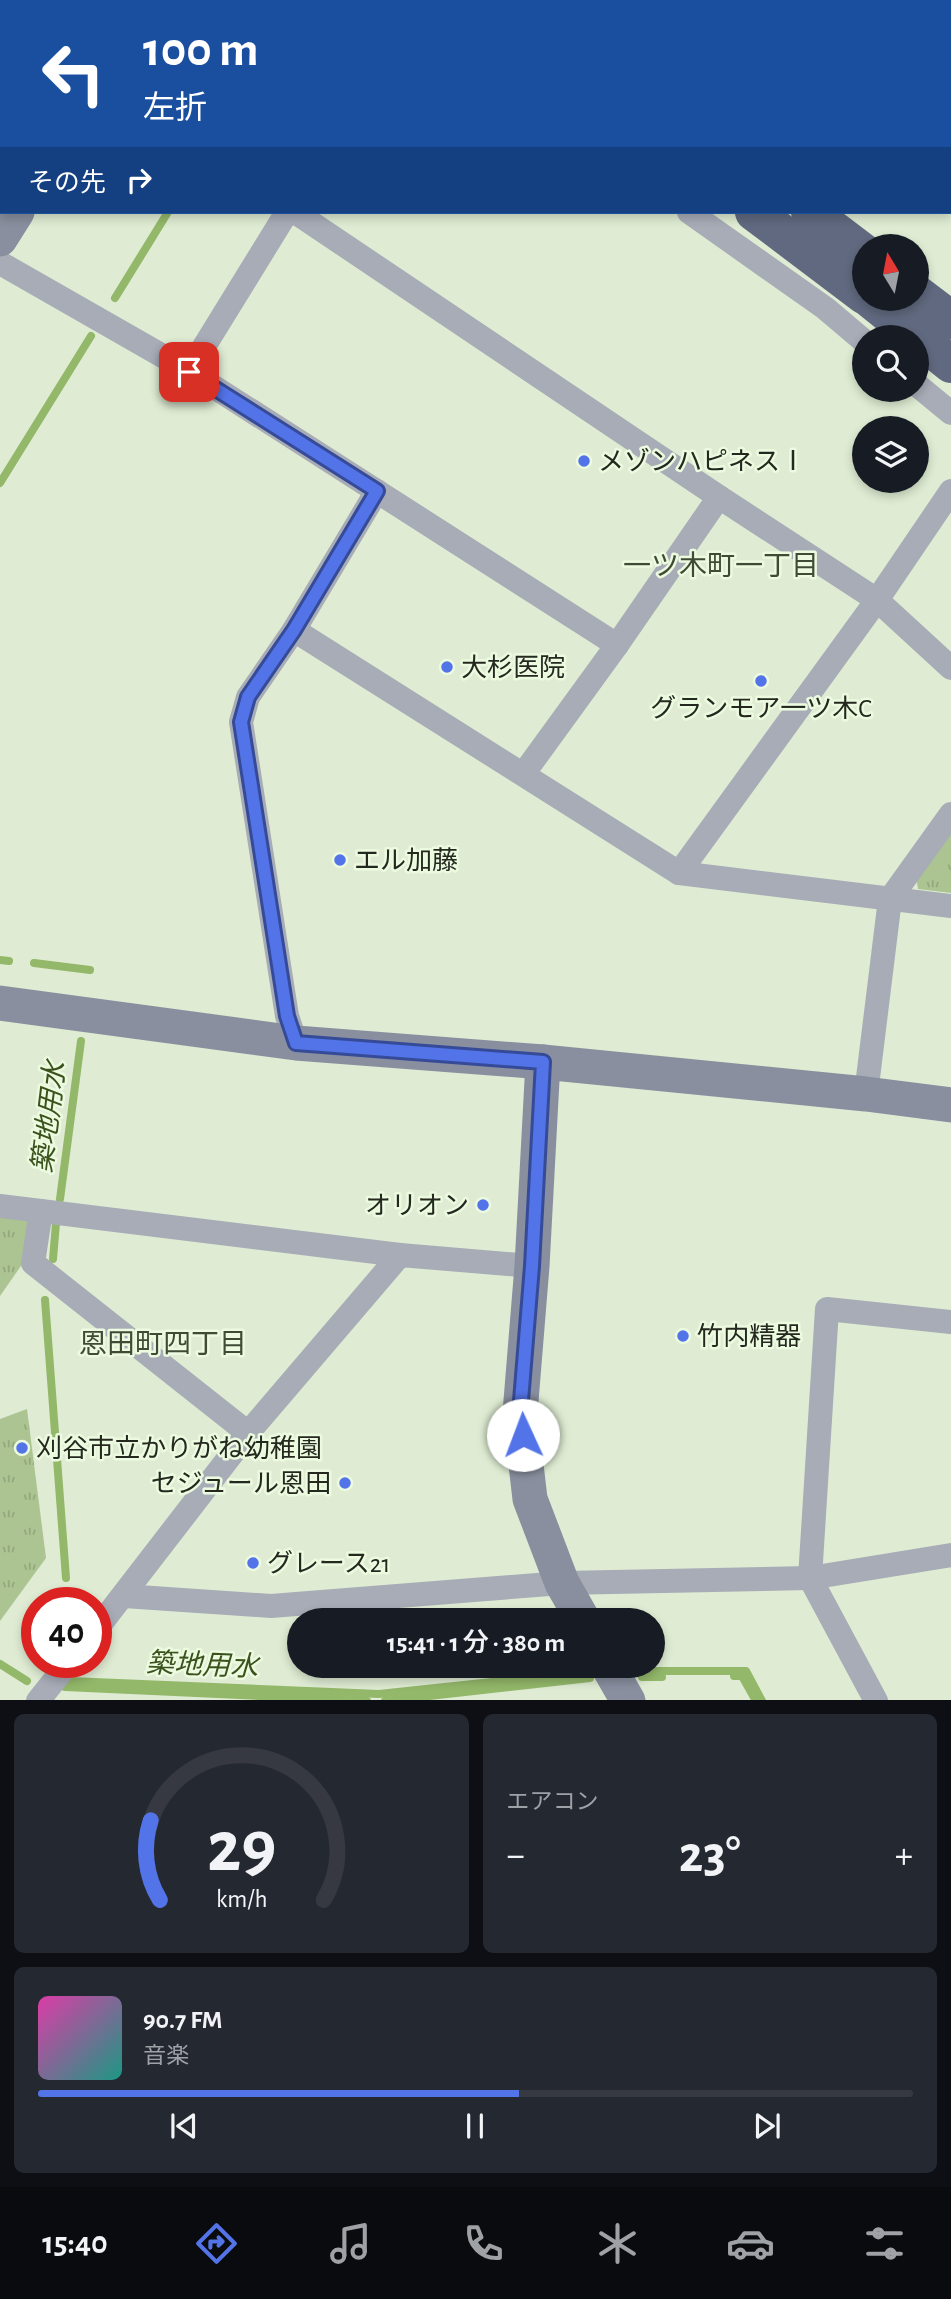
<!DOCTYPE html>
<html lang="ja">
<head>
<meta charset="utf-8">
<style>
  body { margin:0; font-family:"Alegreya Sans","Noto Sans JP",sans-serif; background:#242831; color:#f1f3f6; height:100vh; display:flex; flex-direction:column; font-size:26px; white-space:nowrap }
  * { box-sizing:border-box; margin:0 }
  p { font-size:23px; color:#9ea1a6 }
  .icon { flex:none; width:38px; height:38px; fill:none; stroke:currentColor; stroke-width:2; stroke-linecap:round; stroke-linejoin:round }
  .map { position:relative; height:1700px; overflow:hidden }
  .panel { display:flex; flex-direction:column; gap:14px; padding:14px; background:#0d0f14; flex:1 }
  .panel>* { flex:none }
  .banner { position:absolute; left:0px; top:0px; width:952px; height:214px; box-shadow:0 4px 10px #0003; background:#1a4fa0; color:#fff; overflow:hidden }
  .needle { width:46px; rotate:350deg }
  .controls { position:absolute; left:852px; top:234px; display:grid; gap:14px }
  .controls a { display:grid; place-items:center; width:77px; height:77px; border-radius:50%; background:#171b24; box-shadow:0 4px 10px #0003; font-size:35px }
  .speed { position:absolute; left:21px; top:1587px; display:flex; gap:14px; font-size:35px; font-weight:700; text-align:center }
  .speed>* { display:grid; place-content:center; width:91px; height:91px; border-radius:50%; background:#171b24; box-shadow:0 4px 10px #0003; line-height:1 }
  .speed .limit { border:10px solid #d22; background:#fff; color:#111 }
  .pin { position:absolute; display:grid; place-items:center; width:60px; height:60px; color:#fff; margin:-30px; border-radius:14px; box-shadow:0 4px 10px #0006 }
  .me { position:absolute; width:77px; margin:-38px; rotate:358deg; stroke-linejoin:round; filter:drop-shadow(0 0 5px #0008) }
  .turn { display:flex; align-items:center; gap:24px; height:147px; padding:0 28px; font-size:32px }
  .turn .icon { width:91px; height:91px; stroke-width:2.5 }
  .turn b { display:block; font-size:49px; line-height:60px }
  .then { display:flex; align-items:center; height:66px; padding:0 28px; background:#0003; gap:14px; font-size:26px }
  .big { font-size:52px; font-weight:600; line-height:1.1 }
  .panel .widget { flex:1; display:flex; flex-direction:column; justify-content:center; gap:10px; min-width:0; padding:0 24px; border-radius:10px; background:#242831 }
  .panel .dial { align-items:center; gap:0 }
  .dial svg { height:182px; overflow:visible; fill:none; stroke:#363941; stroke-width:7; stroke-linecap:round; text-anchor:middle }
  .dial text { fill:#f1f3f6; stroke:none }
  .song { display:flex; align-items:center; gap:21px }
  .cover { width:84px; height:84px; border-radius:10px; background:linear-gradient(135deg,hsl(320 70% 55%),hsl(170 70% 35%)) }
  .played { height:7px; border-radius:4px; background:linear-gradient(90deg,#5373e8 55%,#363941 55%) }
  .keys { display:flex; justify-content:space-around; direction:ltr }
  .heat { display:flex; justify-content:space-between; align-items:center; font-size:38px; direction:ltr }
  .panel .tiles { flex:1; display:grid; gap:14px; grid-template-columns:1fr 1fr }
  .widget:last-child { grid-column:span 2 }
  .trip { position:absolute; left:287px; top:1608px; width:378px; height:70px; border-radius:35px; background:#171b24; box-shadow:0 4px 10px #0003; font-weight:600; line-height:70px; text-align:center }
  .menu { display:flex; height:112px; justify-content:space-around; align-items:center; background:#090b0e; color:#9ea1a6 }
  .menu .icon { width:49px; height:49px }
  .menu .current { color:#5373e8 }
  .menu b { font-size:32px; color:#f1f3f6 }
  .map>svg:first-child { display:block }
  .park { fill:url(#park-tufts) }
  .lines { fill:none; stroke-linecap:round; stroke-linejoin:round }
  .stream { stroke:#93b86a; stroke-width:8 }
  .street { stroke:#a8acb7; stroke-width:24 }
  .secondary { stroke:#898f9f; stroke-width:35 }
  .highway { stroke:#60697f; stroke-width:38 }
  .route-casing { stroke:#364b97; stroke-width:18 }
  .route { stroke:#5373e8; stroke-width:12 }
  .poi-dot { fill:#5373e8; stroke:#ecfae0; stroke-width:2.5 }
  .labels { text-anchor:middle; stroke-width:5; stroke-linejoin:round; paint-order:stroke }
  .poi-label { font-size:26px; fill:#24281f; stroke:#ecfae0; text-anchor:start }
  .neighbourhood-label { font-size:28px; fill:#404b35; stroke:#ecfae0 }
  .water-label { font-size:28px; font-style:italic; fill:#3a521b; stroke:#ecfae0 }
</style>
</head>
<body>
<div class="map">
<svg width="951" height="1701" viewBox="0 0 951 1701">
  <defs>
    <pattern id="park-tufts" width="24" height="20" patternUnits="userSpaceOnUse" patternTransform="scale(1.75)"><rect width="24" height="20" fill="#abc491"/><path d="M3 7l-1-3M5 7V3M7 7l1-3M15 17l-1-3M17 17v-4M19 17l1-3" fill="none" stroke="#93a87d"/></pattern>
  </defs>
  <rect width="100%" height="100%" fill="#dfecd3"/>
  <!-- park -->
  <g class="park">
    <path d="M951 829V893L918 889 916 877Z"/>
    <path d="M0 1217 28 1220 23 1263 0 1296Z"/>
    <path d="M27 1409 46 1558 0 1621V1419Z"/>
  </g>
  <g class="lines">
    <!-- stream -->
    <g class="stream">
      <path d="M115 298 168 212"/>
      <path d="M0 483 91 336"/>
      <path d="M0 960 9 961"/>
      <path d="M34 963 90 970"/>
      <path d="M60 1199 81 1041"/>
      <path d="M53 1259 56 1223"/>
      <path d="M45 1300 66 1578"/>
      <path d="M0 1664 27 1681"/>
      <path d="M637 1671H746L762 1701"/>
      <path d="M734 1676H742L756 1701"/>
      <path d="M642 1677H662"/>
      <path d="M70 1681 379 1694 584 1672"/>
      <path d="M65 1687 367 1701"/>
      <path d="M385 1701 590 1678"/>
    </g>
    <!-- street -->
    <g class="street">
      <path d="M375 0 377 2"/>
      <path d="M533 0 535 2"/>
      <path d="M907 0 909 2"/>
      <path d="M950 30 951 31"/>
      <path d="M295 212 719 497 877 600 951 668"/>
      <path d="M689 212 825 308 864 341"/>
      <path d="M0 263 189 371 617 645"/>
      <path d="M189 371 287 212"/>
      <path d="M917 385 951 413"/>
      <path d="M294 630 679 873 951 906"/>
      <path d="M524 773 617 645 719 497"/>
      <path d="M679 873 877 600 951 491"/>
      <path d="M296 1043 287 1016 241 722 248 697 294 630 377 491"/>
      <path d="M866 1094 890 899 951 814"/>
      <path d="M0 1206 400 1255"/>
      <path d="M41 1211 33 1263 248 1433"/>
      <path d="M124 1596 271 1606 562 1583 810 1578 951 1555"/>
      <path d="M96 1630 248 1433 400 1255 532 1266"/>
      <path d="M38 1701 69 1662"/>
      <path d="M876 1701 810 1578 827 1309 951 1322"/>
    </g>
    <!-- secondary -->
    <g class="secondary">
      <path d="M149 2 150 0"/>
      <path d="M0 239 17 212"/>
      <path d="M0 1003 296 1043 543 1062 866 1094 951 1105"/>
      <path d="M543 1062 532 1266 520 1413 530 1499 562 1583 583 1620"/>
      <path d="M608 1666 628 1701"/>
    </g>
    <!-- highway -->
    <g class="highway">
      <path d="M443 0 446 2"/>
      <path d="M506 0 509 2"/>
      <path d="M754 212 864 295"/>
      <path d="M810 212 864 253"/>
      <path d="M917 294 951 320"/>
      <path d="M870 299 951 364"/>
    </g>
  </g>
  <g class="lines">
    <!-- route casing -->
    <g class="route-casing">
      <path id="route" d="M189 372 377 491 294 630 248 697 241 722 287 1016 296 1043 543 1062 532 1266 520 1413 523 1435"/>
    </g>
    <!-- route -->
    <use href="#route" class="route"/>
  </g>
  <!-- markers -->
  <g class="poi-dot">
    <circle cx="584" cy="461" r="7"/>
    <circle cx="447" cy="667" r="7"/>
    <circle cx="761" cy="681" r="7"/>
    <circle cx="340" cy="860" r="7"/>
    <circle cx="483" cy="1205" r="7"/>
    <circle cx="683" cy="1336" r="7"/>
    <circle cx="22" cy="1448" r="7"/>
    <circle cx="345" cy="1483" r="7"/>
    <circle cx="253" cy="1563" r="7"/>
  </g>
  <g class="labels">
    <!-- poi labels -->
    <g class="poi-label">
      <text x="598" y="470">メゾンハピネスⅠ</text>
      <text x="461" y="676">大杉医院</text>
      <text x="761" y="717" text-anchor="middle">グランモア一ツ木C</text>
      <text x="354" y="869">エル加藤</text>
      <text x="469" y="1214" text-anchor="end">オリオン</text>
      <text x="697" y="1345">竹内精器</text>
      <text x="36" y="1457">刈谷市立かりがね幼稚園</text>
      <text x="331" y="1492" text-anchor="end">セジュール恩田</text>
      <text x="267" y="1572">グレース21</text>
    </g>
    <!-- neighbourhood labels -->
    <g class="neighbourhood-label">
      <text x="721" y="575">一ツ木町一丁目</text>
      <text x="163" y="1353">恩田町四丁目</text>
    </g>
    <!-- water labels -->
    <g class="water-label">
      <text transform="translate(48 1117) rotate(-83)" y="10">築地用水</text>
      <text transform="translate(202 1664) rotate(2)" y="10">築地用水</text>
    </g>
  </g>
</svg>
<div class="controls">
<a><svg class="needle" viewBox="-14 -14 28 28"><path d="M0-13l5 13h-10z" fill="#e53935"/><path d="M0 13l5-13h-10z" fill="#9ea1a6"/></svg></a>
<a><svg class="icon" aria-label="search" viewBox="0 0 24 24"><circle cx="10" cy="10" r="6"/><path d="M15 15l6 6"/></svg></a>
<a><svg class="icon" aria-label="layers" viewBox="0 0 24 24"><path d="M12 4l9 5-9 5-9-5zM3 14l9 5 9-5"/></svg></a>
</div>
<div class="speed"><div class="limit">40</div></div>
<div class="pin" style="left:189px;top:372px;background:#d93025"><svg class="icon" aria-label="arrive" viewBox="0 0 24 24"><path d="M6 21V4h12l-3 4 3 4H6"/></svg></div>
<svg class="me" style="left:523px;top:1435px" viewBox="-20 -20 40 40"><circle r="19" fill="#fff"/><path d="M0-13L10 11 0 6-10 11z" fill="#5373e8"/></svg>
<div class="trip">15:41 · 1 分 · 380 m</div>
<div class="banner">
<div class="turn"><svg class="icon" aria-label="left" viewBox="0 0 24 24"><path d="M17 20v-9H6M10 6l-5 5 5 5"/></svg><div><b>100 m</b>左折</div></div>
<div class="then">その先<svg class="icon" aria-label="right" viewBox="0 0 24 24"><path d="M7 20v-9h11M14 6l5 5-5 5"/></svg></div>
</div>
</div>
<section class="panel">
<div class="tiles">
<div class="widget dial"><svg viewBox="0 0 100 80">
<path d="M14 69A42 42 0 1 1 86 69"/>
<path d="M14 69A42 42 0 0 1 10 34" stroke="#5373e8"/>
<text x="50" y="56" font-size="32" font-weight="700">29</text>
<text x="50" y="72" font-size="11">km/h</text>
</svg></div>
<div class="widget"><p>エアコン</p>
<div class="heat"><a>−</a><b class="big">23°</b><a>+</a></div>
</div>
<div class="widget">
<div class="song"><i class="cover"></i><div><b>90.7 FM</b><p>音楽</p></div></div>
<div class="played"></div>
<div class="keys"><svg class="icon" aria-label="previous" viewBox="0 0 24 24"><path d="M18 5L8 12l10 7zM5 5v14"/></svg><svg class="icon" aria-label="pause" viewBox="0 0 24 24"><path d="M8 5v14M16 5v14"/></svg><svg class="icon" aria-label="next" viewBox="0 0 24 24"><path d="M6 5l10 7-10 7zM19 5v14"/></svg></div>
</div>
</div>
</section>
<nav class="menu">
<b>15:40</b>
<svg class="icon current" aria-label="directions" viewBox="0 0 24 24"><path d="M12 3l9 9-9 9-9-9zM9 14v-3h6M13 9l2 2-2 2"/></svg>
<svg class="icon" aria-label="music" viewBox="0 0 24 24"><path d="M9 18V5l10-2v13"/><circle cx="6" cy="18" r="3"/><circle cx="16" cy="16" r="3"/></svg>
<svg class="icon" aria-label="phone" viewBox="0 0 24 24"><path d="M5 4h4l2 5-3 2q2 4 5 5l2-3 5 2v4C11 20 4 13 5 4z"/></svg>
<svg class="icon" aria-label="climate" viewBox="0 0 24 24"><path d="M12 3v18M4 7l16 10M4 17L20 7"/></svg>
<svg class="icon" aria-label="car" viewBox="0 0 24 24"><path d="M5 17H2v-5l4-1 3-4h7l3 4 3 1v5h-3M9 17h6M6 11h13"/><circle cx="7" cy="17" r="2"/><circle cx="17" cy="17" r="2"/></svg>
<svg class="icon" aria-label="filters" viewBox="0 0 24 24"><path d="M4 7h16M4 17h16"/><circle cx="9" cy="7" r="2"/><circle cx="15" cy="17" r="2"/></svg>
</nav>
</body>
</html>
